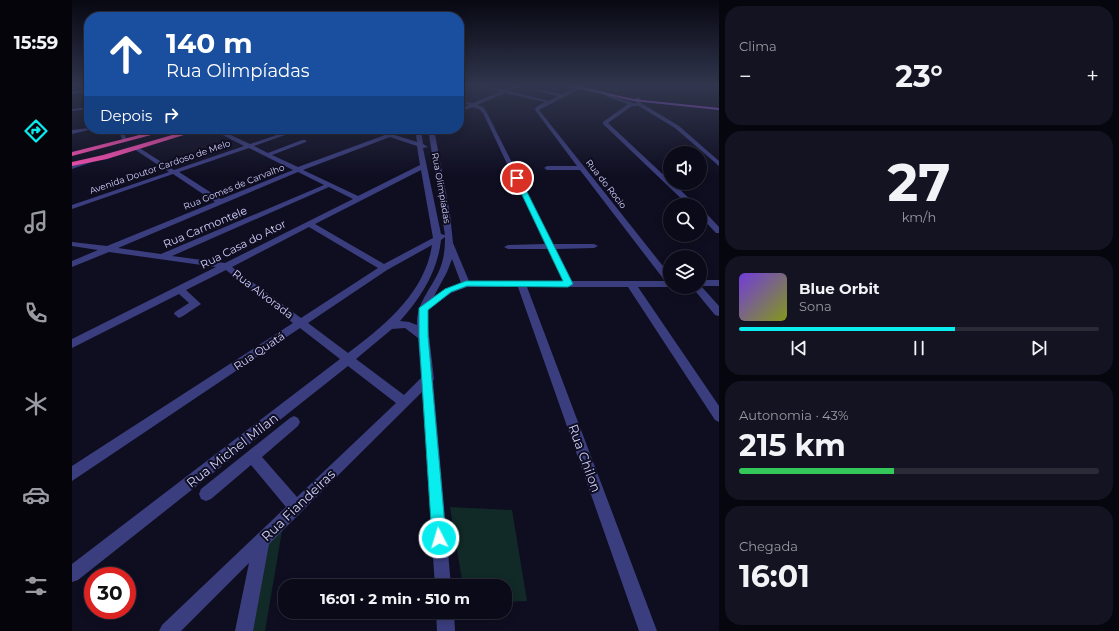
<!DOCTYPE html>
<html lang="pt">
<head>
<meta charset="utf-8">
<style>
  body { margin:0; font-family:Montserrat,sans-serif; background:#141322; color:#f1f3f6; height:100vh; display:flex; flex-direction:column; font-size:15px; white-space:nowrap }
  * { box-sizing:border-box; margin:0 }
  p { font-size:13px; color:#9a9aa2 }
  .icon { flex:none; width:22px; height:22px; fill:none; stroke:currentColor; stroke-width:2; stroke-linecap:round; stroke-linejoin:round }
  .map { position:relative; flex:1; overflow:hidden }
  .drawer { display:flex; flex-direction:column; gap:6px; padding:6px; background:#06060e; width:400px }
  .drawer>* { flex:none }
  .banner { position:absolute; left:12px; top:12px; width:380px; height:122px; border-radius:16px; box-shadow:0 2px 10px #0003,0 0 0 1px #2b2b38; background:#1a4fa0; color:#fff; overflow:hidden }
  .controls { position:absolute; left:591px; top:146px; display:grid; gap:8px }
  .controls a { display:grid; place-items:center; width:44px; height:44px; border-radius:50%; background:#0b0a19; box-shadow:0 2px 10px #0003,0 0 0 1px #2b2b38; font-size:20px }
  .speed { position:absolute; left:12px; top:567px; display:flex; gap:8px; font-size:20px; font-weight:700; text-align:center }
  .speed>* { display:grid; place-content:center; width:52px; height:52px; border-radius:50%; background:#0b0a19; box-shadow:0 2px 10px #0003,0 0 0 1px #2b2b38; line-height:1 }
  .speed .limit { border:6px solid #d22; background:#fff; color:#111 }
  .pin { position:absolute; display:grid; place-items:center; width:34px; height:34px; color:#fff; margin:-17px; border:2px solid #fff; border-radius:50%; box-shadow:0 1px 4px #0007 }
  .me { position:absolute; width:44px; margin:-22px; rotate:355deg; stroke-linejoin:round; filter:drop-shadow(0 0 3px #0008) }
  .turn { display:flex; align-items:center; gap:14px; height:84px; padding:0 16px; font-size:18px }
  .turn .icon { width:52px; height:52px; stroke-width:2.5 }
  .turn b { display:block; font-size:28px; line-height:34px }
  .then { display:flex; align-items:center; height:38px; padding:0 16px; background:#0003; gap:8px; font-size:15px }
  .big { font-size:30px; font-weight:700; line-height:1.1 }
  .drawer .widget { flex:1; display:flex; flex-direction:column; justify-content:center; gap:6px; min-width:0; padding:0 14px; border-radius:16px; background:#141322 }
  .drawer .dial { align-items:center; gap:0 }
  .dial b { font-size:52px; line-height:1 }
  .song { display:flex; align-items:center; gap:12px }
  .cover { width:48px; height:48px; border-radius:6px; background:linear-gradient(135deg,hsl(260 70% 55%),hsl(70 70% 35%)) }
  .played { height:4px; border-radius:2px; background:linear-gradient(90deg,#09edef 60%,#2b2b38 60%) }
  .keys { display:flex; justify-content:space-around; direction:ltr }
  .heat { display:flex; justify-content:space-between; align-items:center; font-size:22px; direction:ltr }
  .charge { height:6px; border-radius:3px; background:linear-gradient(90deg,#34c759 43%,#2b2b38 0) }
  .trip { position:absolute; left:206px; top:579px; width:234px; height:40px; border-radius:16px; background:#0b0a19; box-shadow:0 2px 10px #0003,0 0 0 1px #2b2b38; font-weight:700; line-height:40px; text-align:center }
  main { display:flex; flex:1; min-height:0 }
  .menu { display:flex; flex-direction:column; width:72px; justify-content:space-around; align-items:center; background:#04040a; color:#9a9aa2 }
  .menu .icon { width:28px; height:28px }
  .menu .on { color:#09edef }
  .menu b { font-size:18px; color:#f1f3f6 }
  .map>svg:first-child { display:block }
  .green { fill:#112a27 }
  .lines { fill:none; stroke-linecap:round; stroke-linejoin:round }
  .minor { fill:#3b3e7e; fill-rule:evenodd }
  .major { fill:#af5bf9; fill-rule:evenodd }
  .highway { fill:#f84fb0; fill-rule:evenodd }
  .route { fill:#09edef; stroke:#069a9b }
  .labels { text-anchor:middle; stroke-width:4; stroke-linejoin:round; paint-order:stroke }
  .far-street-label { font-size:9px; fill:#d0cffd; stroke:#0f0e21 }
  .street-label { font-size:11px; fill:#d0cffd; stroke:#0f0e21 }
  .near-street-label { font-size:13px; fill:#d0cffd; stroke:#0f0e21 }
</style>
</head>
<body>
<main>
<nav class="menu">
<b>15:59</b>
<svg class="icon on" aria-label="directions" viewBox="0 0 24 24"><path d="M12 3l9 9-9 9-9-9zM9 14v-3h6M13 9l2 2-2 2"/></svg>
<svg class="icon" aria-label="music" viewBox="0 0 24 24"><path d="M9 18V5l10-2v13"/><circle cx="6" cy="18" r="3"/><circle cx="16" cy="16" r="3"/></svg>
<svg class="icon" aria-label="phone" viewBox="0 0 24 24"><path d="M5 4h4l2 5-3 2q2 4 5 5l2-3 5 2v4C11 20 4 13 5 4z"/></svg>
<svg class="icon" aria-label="climate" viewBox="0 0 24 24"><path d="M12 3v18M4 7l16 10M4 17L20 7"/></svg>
<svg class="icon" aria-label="car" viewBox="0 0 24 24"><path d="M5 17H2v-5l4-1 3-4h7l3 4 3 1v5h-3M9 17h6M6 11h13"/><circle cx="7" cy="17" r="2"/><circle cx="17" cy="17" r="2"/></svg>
<svg class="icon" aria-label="filters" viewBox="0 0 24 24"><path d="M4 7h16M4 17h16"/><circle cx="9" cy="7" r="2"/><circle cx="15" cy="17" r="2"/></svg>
</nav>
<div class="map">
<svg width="647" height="631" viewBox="0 0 647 631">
  <rect width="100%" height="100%" fill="#0f0e21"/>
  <!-- green -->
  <g class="green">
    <path d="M378 507 440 510 455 601 433 602V586H391Z"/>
    <path d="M211 525 193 631H177L194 543Z"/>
  </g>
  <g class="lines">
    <!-- minor -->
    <g class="minor">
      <path d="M409 86C417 86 427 91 433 89 438 89 441 86 447 86L437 91 477 101 486 96 463 91V89L489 94 507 87V89L467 110 598 275V287H566L647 406V422L643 420 556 287H455L585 631H567L446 287H395L379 293 356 310 355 318 362 379 361 381 379 586H363L350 392 197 544 181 631H163L177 563 109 631H87L90 625 214 507 179 465 139 499 134 501 129 499 127 494 129 489 218 418 222 416 226 418 228 422 226 426 190 457 225 497 324 403 276 366 6 580 0 582V564L268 359 228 328 0 481V466L221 323 154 270 114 290 129 304 111 316 107 318 102 314 103 312 117 303 107 294 0 348V339L144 267 37 252 0 267V261L26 250 0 246V242L35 246 143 202 101 174 0 209V205L97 172 62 149V147H66L102 170 172 146 139 129H146L178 144 222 129H230L182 146 196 153 230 140H234V142L200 155 226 167 313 135 299 129C306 129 313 133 319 132 325 131 329 129 336 129L323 135 345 142 343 129H349L351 144 356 147 351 148 369 234 373 235 356 129H362L378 214 381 243 397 281H491L476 249H436L432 247 436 245 473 244 411 113 407 109 401 107 387 112V109L397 105 394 104V102L401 103 428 92ZM433 93 473 102 464 107 463 110 505 166H475L472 168 475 170H508L593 281H500L484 249 522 248 526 246 522 244H481L415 113 411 107 405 105ZM318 137 345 146 348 165 286 196 231 170ZM177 148 221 170 149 199 107 172ZM349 170 361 238 312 264 243 224ZM226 172 252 185 89 254 46 248ZM257 187 281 199 153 263 100 256ZM237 227 306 268 229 318 160 267ZM373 237C373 249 372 260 367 271 359 289 344 304 345 325L337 322 328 321C349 298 366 270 369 240ZM360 245C353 293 312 326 276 353L236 323 315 270ZM380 259 389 283 373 289 362 296 375 272ZM333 328 346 338 349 378 332 395 284 359 320 329Z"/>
      <path d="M17 89V91L0 94V92Z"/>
      <path d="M533 94 565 104V106H560L536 123 598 181V183H601L624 205H616L531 124V122L556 104 533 96Z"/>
      <path d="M565 97 569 98 567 100 569 103 607 126 647 161V166L603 128 565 105 563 100Z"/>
      <path d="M17 107V109L0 111V109Z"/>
      <path d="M17 128V129H21L0 134V130Z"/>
      <path d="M46 129H52L54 139H50Z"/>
      <path d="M21 159 26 160 0 169V165Z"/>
      <path d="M628 210H631L647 227V233H644L628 216Z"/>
      <path d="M628 280H647V286H629L647 306V316L643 315 620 287H628Z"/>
      <path d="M364 612H382L383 631H365Z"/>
    </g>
    <!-- major -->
    <path class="major" d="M506 86 561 99 647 108V110L561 101 496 86Z"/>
    <!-- highway -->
    <g class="highway">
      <path d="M91 129 98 130 0 156V152Z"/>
      <path d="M121 129H131L35 159 0 166V162L31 155Z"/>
    </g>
  </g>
  <!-- sky -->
  <linearGradient id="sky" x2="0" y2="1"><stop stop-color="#080812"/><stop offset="0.49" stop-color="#31364e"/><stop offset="1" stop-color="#31364e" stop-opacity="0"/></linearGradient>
  <rect width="647" height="175" fill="url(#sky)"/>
  <!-- route -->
  <path class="route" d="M445 176 448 178 501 284 496 287 395 286 379 292 356 310V336L374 538 372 543 367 546 362 543 360 538 347 336V308L373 289 394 281H491L442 178Z"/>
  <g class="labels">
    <!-- far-street labels -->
    <g class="far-street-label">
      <text transform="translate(88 167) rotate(-19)" y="3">Avenida Doutor Cardoso de Melo</text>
      <text transform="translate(534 184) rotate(52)" y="3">Rua do Rocio</text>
      <text transform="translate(162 187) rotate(-22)" y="3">Rua Gomes de Carvalho</text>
      <text transform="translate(369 188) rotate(80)" y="3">Rua Olimpíadas</text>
    </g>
    <!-- street labels -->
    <g class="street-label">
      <text transform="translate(133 227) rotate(-23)" y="4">Rua Carmontele</text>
      <text transform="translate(171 244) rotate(-27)" y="4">Rua Casa do Ator</text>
      <text transform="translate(191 294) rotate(37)" y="4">Rua Alvorada</text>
      <text transform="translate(187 351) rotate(-34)" y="4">Rua Quatá</text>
    </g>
    <!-- near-street labels -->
    <g class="near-street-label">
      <text transform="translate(160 450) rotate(-38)" y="5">Rua Michel Milan</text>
      <text transform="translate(513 458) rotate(70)" y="5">Rua Chilon</text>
      <text transform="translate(226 505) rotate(-44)" y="5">Rua Fiandeiras</text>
    </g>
  </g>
</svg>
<div class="controls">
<a><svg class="icon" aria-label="sound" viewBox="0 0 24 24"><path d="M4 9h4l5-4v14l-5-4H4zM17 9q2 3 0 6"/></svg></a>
<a><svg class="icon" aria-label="search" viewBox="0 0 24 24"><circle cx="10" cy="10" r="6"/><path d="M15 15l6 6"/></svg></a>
<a><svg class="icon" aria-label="layers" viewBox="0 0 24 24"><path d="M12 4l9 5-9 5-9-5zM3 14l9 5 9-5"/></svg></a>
</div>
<div class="speed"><div class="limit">30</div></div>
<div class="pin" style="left:445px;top:178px;background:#d93025"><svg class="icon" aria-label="arrive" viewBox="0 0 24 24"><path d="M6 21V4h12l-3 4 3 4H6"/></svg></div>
<svg class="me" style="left:367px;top:538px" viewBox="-20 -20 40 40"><circle r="17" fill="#09edef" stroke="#fff" stroke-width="3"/><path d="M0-11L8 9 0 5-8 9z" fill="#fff"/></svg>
<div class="trip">16:01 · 2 min · 510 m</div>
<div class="banner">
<div class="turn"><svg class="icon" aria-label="ahead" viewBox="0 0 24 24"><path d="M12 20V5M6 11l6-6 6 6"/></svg><div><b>140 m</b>Rua Olimpíadas</div></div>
<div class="then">Depois<svg class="icon" aria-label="right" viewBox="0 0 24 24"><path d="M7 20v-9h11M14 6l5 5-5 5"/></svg></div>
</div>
</div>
<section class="drawer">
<div class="widget"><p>Clima</p>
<div class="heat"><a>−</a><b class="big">23°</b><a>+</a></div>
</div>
<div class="widget dial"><b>27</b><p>km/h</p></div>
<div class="widget">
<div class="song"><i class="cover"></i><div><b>Blue Orbit</b><p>Sona</p></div></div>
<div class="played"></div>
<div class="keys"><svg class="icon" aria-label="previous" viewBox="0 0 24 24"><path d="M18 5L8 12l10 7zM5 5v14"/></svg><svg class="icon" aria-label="pause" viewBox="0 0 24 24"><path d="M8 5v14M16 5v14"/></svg><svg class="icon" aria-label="next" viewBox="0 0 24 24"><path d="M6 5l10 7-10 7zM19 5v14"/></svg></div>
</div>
<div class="widget"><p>Autonomia · 43%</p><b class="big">215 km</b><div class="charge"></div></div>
<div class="widget"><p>Chegada</p><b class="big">16:01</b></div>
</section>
</main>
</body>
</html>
